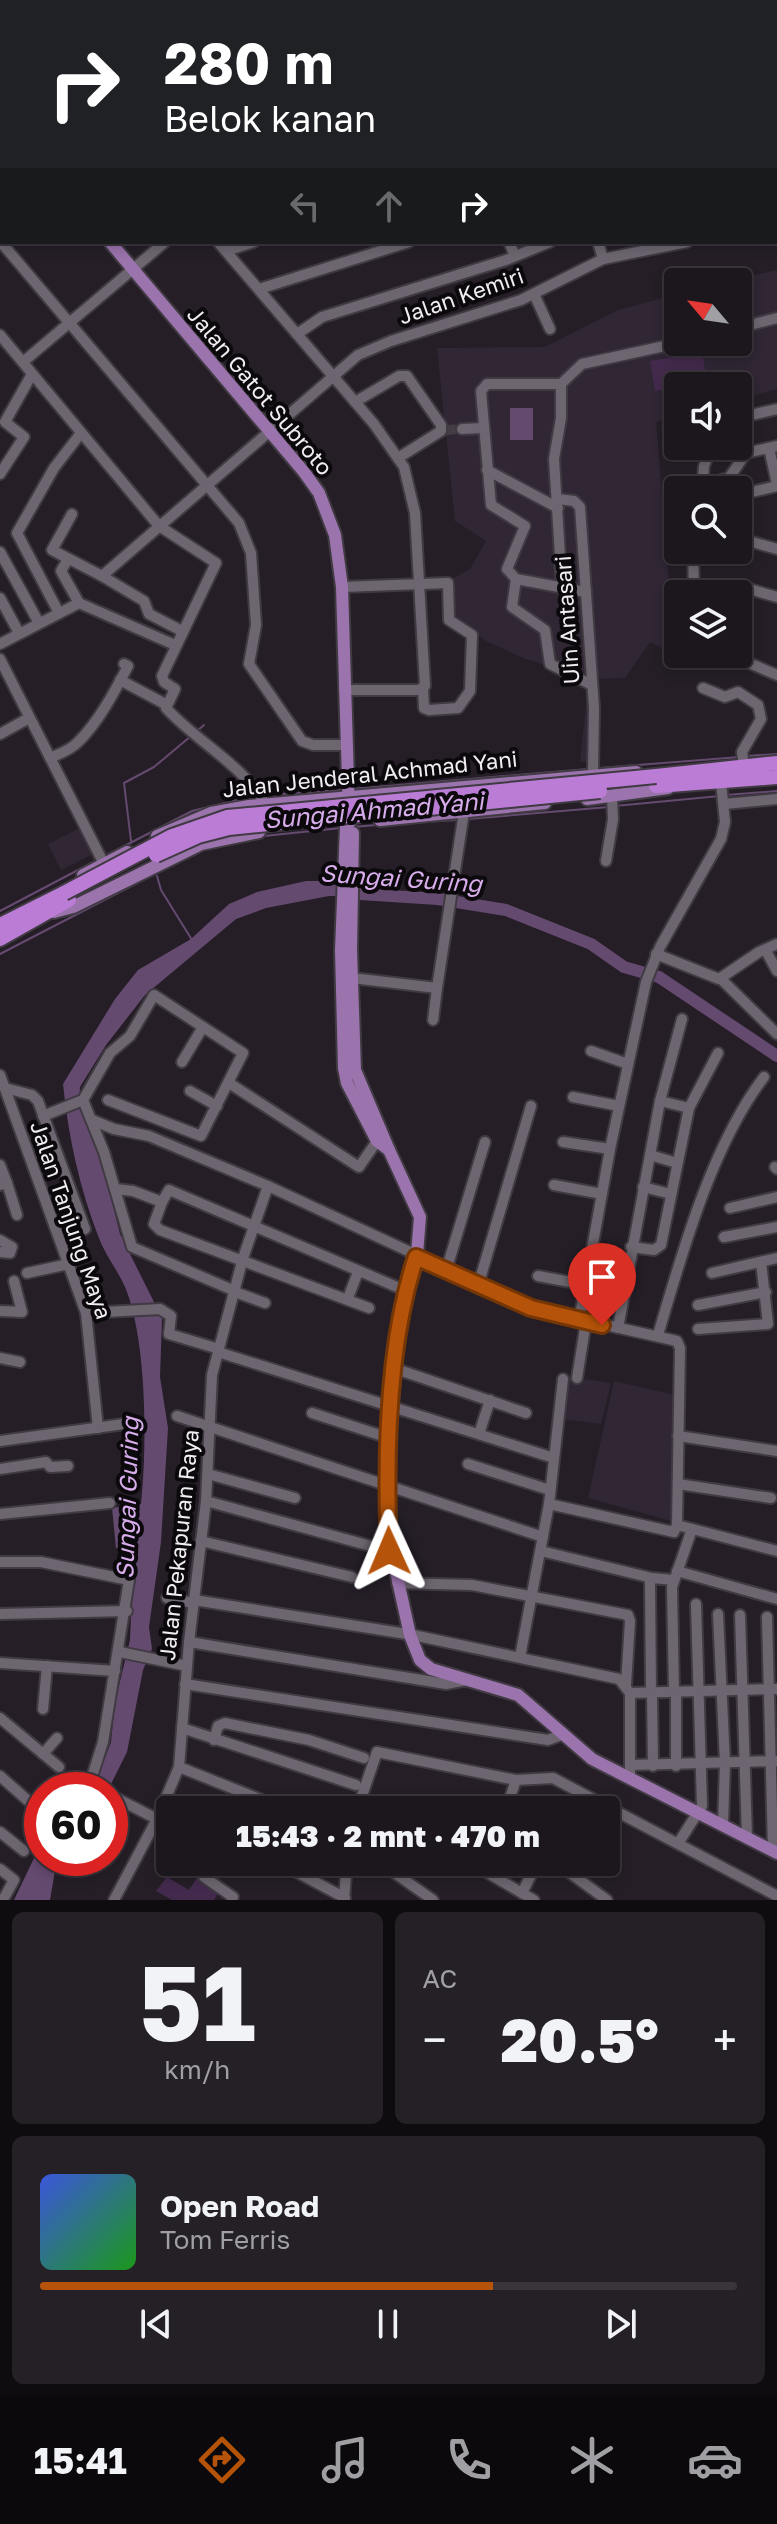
<!DOCTYPE html>
<html lang="id">
<head>
<meta charset="utf-8">
<style>
  body { margin:0; font-family:"Golos Text",sans-serif; background:#251f26; color:#f1f3f6; height:100vh; display:flex; flex-direction:column; font-size:30px; white-space:nowrap }
  * { box-sizing:border-box; margin:0 }
  p { font-size:26px; color:#a09fa4 }
  .icon { flex:none; width:44px; height:44px; fill:none; stroke:currentColor; stroke-width:2; stroke-linecap:round; stroke-linejoin:round }
  .map { position:relative; height:1900px; overflow:hidden }
  .side { display:flex; flex-direction:column; gap:12px; padding:12px; background:#0f0c10; flex:1 }
  .side>* { flex:none }
  .top-card { position:absolute; left:0px; top:0px; width:778px; height:244px; box-shadow:0 4px 12px #0003,0 0 0 2px #3a353b; background:#202124; color:#fff; overflow:hidden }
  .needle { width:52px; rotate:299deg }
  .tools { position:absolute; left:664px; top:268px; display:grid; gap:16px }
  .tools a { display:grid; place-items:center; width:88px; height:88px; border-radius:8px; background:#1c161d; box-shadow:0 4px 12px #0003,0 0 0 2px #3a353b; font-size:40px }
  .speed { position:absolute; left:24px; top:1772px; display:flex; gap:16px; font-size:40px; font-weight:700; text-align:center }
  .speed>* { display:grid; place-content:center; width:104px; height:104px; border-radius:50%; background:#1c161d; box-shadow:0 4px 12px #0003,0 0 0 2px #3a353b; line-height:1 }
  .speed .limit { border:12px solid #d22; background:#fff; color:#111 }
  .pin { position:absolute; display:grid; place-items:center; width:68px; height:68px; color:#fff; margin:-82px -34px; border-radius:50% 50% 50% 0; rotate:-45deg; box-shadow:0 0 8px #0007 }
  .pin .icon { rotate:45deg }
  .me { position:absolute; width:88px; margin:-44px; rotate:359deg; stroke-linejoin:round; filter:drop-shadow(0 0 6px #0008) }
  .turn { display:flex; align-items:center; gap:28px; height:168px; padding:0 32px; font-size:36px }
  .turn .icon { width:104px; height:104px; stroke-width:2.5 }
  .turn b { display:block; font-size:56px; line-height:68px }
  .lanes { display:flex; align-items:center; height:76px; padding:0 32px; background:#0003; justify-content:center; gap:40px; direction:ltr }
  .lanes .off { opacity:.35 }
  .big { font-size:60px; font-weight:800; line-height:1.1 }
  .side .card { flex:1; display:flex; flex-direction:column; justify-content:center; gap:12px; min-width:0; padding:0 28px; border-radius:12px; background:#251f26 }
  .side .dial { align-items:center; gap:0 }
  .dial b { font-size:104px; line-height:1 }
  .song { display:flex; align-items:center; gap:24px }
  .cover { width:96px; height:96px; border-radius:12px; background:linear-gradient(135deg,hsl(230 70% 55%),hsl(120 70% 35%)) }
  .played { height:8px; border-radius:4px; background:linear-gradient(90deg,#b45309 65%,#3a353b 65%) }
  .keys { display:flex; justify-content:space-around; direction:ltr }
  .heat { display:flex; justify-content:space-between; align-items:center; font-size:44px; direction:ltr }
  .side .tiles { flex:1; display:grid; gap:12px; grid-template-columns:1fr 1fr }
  .card:last-child { grid-column:span 2 }
  .trip { position:absolute; left:156px; top:1796px; width:464px; height:80px; border-radius:8px; background:#1c161d; box-shadow:0 4px 12px #0003,0 0 0 2px #3a353b; font-weight:800; line-height:80px; text-align:center }
  .tab-bar { display:flex; height:128px; justify-content:space-around; align-items:center; background:#0b090c; color:#a09fa4 }
  .tab-bar .icon { width:56px; height:56px }
  .tab-bar .current { color:#b45309 }
  .tab-bar b { font-size:36px; color:#f1f3f6 }
  .map>svg:first-child { display:block }
  .built { fill:#302634 }
  .green { fill:#432a4d }
  .water { fill:#654a70 }
  .lines { fill:none; stroke-linecap:round; stroke-linejoin:round }
  .stream { stroke:#654a70; stroke-width:2 }
  .river { stroke:#654a70; stroke-width:12 }
  .minor-tunnel { stroke:#443d46; stroke-width:10; stroke-dasharray:10 5; stroke-linecap:butt }
  .minor-casing { stroke:#403a42; stroke-width:14 }
  .major-casing { stroke:#403a42; stroke-width:16 }
  .highway-casing { stroke:#403a42; stroke-width:18 }
  .minor { stroke:#6d6671; stroke-width:10 }
  .major { stroke:#9b73ad; stroke-width:12 }
  .highway { stroke:#ba7cd5; stroke-width:14 }
  .highway-bridge-casing { stroke:#403a42; stroke-width:18; stroke-linecap:butt }
  .highway-bridge { stroke:#ba7cd5; stroke-width:14 }
  .route-casing { stroke:#753606; stroke-width:20 }
  .route { stroke:#b45309; stroke-width:14 }
  .labels { text-anchor:middle; stroke-width:8; stroke-linejoin:round; paint-order:stroke }
  .street-label { font-size:22px; fill:#f1edf3; stroke:#0c090d }
  .water-label { font-size:24px; font-style:italic; fill:#d8adec; stroke:#0c090d }
</style>
</head>
<body>
<div class="map">
<svg width="777" height="1900" viewBox="0 0 777 1900">
  <rect width="100%" height="100%" fill="#251e27"/>
  <!-- built -->
  <g class="built">
    <path d="M777 270V389L738 400V386H678V416L656 422 674 645 669 651 650 642 625 678 595 679 597 761 580 762 587 694 584 672 555 668 526 659 486 641 450 617V580L470 569 486 541 455 521 437 348 545 347 618 310 678 294V342H738V282H726Z"/>
    <path d="M80 828 93 854 61 870 48 844Z"/>
    <path d="M565 1376 611 1383 601 1424 560 1419Z"/>
    <path d="M614 1381 675 1395V1522L588 1498Z"/>
  </g>
  <!-- green -->
  <g class="green">
    <path d="M702 352 707 381 655 391 650 361Z"/>
    <path d="M198 1876 219 1891 214 1900H172L156 1891 167 1877 189 1890Z"/>
  </g>
  <!-- water -->
  <g class="water">
    <rect x="510" y="408" width="23" height="32"/>
    <path d="M306 881H331L334 885 375 890 376 896H329L266 908 236 919 145 995 106 1045 80 1087 79 1101 104 1170 120 1234 162 1318 160 1377 168 1428 161 1542 149 1627 152 1649 143 1670 127 1752 108 1790H93L111 1742 115 1702 130 1640 133 1564 138 1536H131L123 1549 116 1548 112 1508 141 1504C147 1447 147 1346 127 1292 120 1273 106 1257 99 1238 80 1191 68 1135 63 1084L115 999 138 970 191 939 229 904 257 892Z"/>
    <path d="M42 1850V1858H72L56 1865 50 1900H14L34 1858Z"/>
  </g>
  <g class="lines">
    <!-- stream -->
    <g class="stream">
      <path d="M196 732 204 725"/>
      <path d="M746 756 777 754"/>
      <path d="M599 768 740 757"/>
      <path d="M352 789 588 769"/>
      <path d="M264 795 341 790"/>
      <path d="M726 795 777 791"/>
      <path d="M615 806 720 796"/>
      <path d="M468 819 609 807"/>
      <path d="M408 823 457 820"/>
      <path d="M352 827 377 825"/>
      <path d="M264 836 341 828"/>
      <path d="M131 841 124 783 154 767 191 736"/>
      <path d="M105 856 192 811 254 796"/>
      <path d="M157 876 161 890 192 940"/>
      <path d="M0 911 99 859"/>
      <path d="M0 954 172 865"/>
    </g>
    <!-- river -->
    <path class="river" d="M360 894 438 899 506 910 591 944 624 967 659 977 777 1056"/>
    <!-- minor-tunnel -->
    <path class="minor-tunnel" d="M446 430 462 429"/>
    <!-- minor casing -->
    <g class="minor-casing">
      <g id="minor">
        <path d="M2 0 4 2"/>
        <path d="M81 0 83 2"/>
        <path d="M740 0 741 2"/>
        <path d="M138 2 141 0"/>
        <path d="M280 2 287 0"/>
        <path d="M776 9H777"/>
        <path d="M776 60H777"/>
        <path d="M776 105 777 104"/>
        <path d="M0 137 2 135"/>
        <path d="M776 146H777"/>
        <path d="M776 178H777"/>
        <path d="M776 227H777"/>
        <path d="M0 241 239 523 251 553 256 625 249 664 302 741 313 745H347"/>
        <path d="M218 242 374 424 404 467 415 513 425 686 419 690H344"/>
        <path d="M509 242 515 256"/>
        <path d="M598 242 603 259"/>
        <path d="M226 251 254 242"/>
        <path d="M259 289 409 242"/>
        <path d="M534 294 550 329"/>
        <path d="M738 328 777 318"/>
        <path d="M297 334 322 317 506 260 550 242"/>
        <path d="M0 335 159 526 216 563 162 676 164 682 175 689 166 708C197 742 242 764 266 805"/>
        <path d="M23 362 165 242"/>
        <path d="M561 384V418L554 459 562 588"/>
        <path d="M355 402 399 376H407L441 425V431L398 458"/>
        <path d="M738 418 777 409"/>
        <path d="M462 429 483 428"/>
        <path d="M769 448 777 484"/>
        <path d="M487 470 558 508"/>
        <path d="M0 474 24 437 5 422 32 374"/>
        <path d="M732 476 743 494 777 486"/>
        <path d="M702 485 729 478 746 453 777 446"/>
        <path d="M702 490 704 466 712 446"/>
        <path d="M558 499 574 501 580 507 594 708 593 773"/>
        <path d="M72 514 52 550 102 576 358 355 391 341 521 300 603 259 687 242"/>
        <path d="M738 538 777 549"/>
        <path d="M693 550 694 594"/>
        <path d="M0 552 39 623"/>
        <path d="M68 559 61 571 79 603"/>
        <path d="M102 576 144 601 149 614 182 631"/>
        <path d="M516 579 512 607 545 630 550 664 592 685"/>
        <path d="M342 587 448 583 449 620 472 635 470 691 458 708 429 710 424 708 423 688"/>
        <path d="M586 592 516 579 507 569 525 526 491 505 481 391 487 384H561L582 364 683 342"/>
        <path d="M706 594 742 587 777 597"/>
        <path d="M0 598 19 633"/>
        <path d="M79 603 175 645"/>
        <path d="M59 613 17 533 54 468 81 433"/>
        <path d="M0 644 79 603"/>
        <path d="M728 654 777 675"/>
        <path d="M0 659 104 864"/>
        <path d="M120 680 167 705"/>
        <path d="M703 688 725 697 738 692 758 705 761 719 742 752 744 766"/>
        <path d="M0 734 29 718"/>
        <path d="M50 758C59 754 71 750 78 742 98 723 115 691 128 666L124 664"/>
        <path d="M724 804 777 799"/>
        <path d="M606 861 613 819 612 797"/>
        <path d="M766 951 777 971"/>
        <path d="M656 954 719 979 759 952 777 944"/>
        <path d="M352 978 437 988 464 812"/>
        <path d="M721 979 777 1034"/>
        <path d="M433 1020 437 988"/>
        <path d="M591 1051 628 1064"/>
        <path d="M182 1062 203 1027"/>
        <path d="M0 1075 86 1313 98 1428"/>
        <path d="M229 1083 359 1167 377 1141"/>
        <path d="M5 1088 32 1095 38 1101 85 1229"/>
        <path d="M190 1091 217 1106"/>
        <path d="M573 1097 619 1106"/>
        <path d="M83 1100 104 1152 132 1247 235 1291"/>
        <path d="M660 1101 689 1108"/>
        <path d="M43 1116 83 1100 110 1053 130 1036 154 995 243 1053 201 1136 108 1100"/>
        <path d="M92 1120 114 1129 149 1136 268 1186 531 1308 677 1341 680 1348 677 1525 674 1532 549 1504"/>
        <path d="M563 1142 610 1149"/>
        <path d="M650 1155 677 1163"/>
        <path d="M0 1165 7 1183 0 1185"/>
        <path d="M775 1167 777 1169"/>
        <path d="M7 1183 17 1215"/>
        <path d="M554 1185 602 1194"/>
        <path d="M643 1187 671 1194"/>
        <path d="M115 1189 133 1191 162 1202 154 1224 160 1230 369 1308"/>
        <path d="M162 1202 169 1190 404 1290"/>
        <path d="M730 1208 777 1197"/>
        <path d="M724 1237 777 1227"/>
        <path d="M0 1240 12 1247 10 1253 0 1252"/>
        <path d="M631 1247 654 1250 661 1245 689 1108 718 1053"/>
        <path d="M446 1271 485 1142"/>
        <path d="M27 1273 69 1264"/>
        <path d="M712 1273 777 1258"/>
        <path d="M538 1276 587 1285"/>
        <path d="M478 1286 531 1106"/>
        <path d="M235 1292 265 1303"/>
        <path d="M348 1298 358 1272"/>
        <path d="M698 1305 766 1292"/>
        <path d="M0 1311 22 1312 14 1281"/>
        <path d="M86 1313 160 1309 171 1316 169 1334 219 1349"/>
        <path d="M579 1321 610 1149 646 982 660 947 721 839 725 822 721 782"/>
        <path d="M618 1328 660 1101 682 1019"/>
        <path d="M698 1329 768 1324 761 1262"/>
        <path d="M658 1335C682 1253 712 1145 764 1077"/>
        <path d="M218 1352 554 1458"/>
        <path d="M0 1358 20 1362"/>
        <path d="M396 1369 526 1413"/>
        <path d="M577 1378 586 1322"/>
        <path d="M312 1413 389 1438"/>
        <path d="M177 1416 543 1537"/>
        <path d="M479 1434 490 1400"/>
        <path d="M678 1436 777 1451"/>
        <path d="M0 1441 124 1424"/>
        <path d="M468 1464 550 1490"/>
        <path d="M0 1469 46 1462 50 1467 68 1466"/>
        <path d="M208 1474 295 1498"/>
        <path d="M678 1484 771 1498"/>
        <path d="M206 1501 389 1551"/>
        <path d="M0 1514 110 1503"/>
        <path d="M677 1525 777 1551"/>
        <path d="M201 1541 352 1577"/>
        <path d="M541 1551 652 1578"/>
        <path d="M0 1562H41L129 1580 103 1742 89 1786 98 1790"/>
        <path d="M677 1571 777 1599"/>
        <path d="M397 1583 472 1585 628 1615 630 1621 626 1685"/>
        <path d="M167 1598 194 1603"/>
        <path d="M194 1600 413 1635 619 1679 630 1693V1779"/>
        <path d="M0 1614 127 1611"/>
        <path d="M718 1614 725 1763 723 1824"/>
        <path d="M740 1615 747 1837"/>
        <path d="M767 1617 773 1850"/>
        <path d="M189 1642 446 1684 467 1680"/>
        <path d="M120 1652 187 1666"/>
        <path d="M520 1657 549 1504 563 1379"/>
        <path d="M0 1663 115 1671"/>
        <path d="M185 1684 548 1740 564 1734"/>
        <path d="M630 1693 776 1689"/>
        <path d="M651 1693 650 1581 652 1578 674 1580"/>
        <path d="M652 1693 653 1766"/>
        <path d="M674 1693 672 1587 692 1529"/>
        <path d="M676 1693V1766"/>
        <path d="M43 1709 47 1666"/>
        <path d="M0 1718 59 1767"/>
        <path d="M182 1728 356 1785"/>
        <path d="M214 1740 218 1726 225 1723 309 1740 364 1758"/>
        <path d="M43 1754 57 1738"/>
        <path d="M631 1765 777 1761"/>
        <path d="M179 1767 287 1810"/>
        <path d="M0 1776 42 1813"/>
        <path d="M110 1795 157 1819"/>
        <path d="M507 1807 516 1780"/>
        <path d="M357 1810 377 1752 516 1780 553 1778 777 1896"/>
        <path d="M0 1832 24 1851"/>
        <path d="M679 1842 702 1806 696 1604"/>
        <path d="M278 1862 345 1898"/>
        <path d="M379 1862 433 1900"/>
        <path d="M469 1862 534 1900"/>
        <path d="M555 1862 607 1900"/>
        <path d="M0 1869 14 1880 3 1900"/>
        <path d="M204 1877 233 1897 232 1900"/>
        <path d="M522 1893 534 1869 526 1862"/>
        <path d="M114 1900 157 1819 179 1767 189 1642 206 1501 212 1375 243 1258 268 1186"/>
        <path d="M344 1900 347 1862"/>
      </g>
    </g>
    <!-- major casing -->
    <g class="major-casing">
      <g id="major">
        <path d="M0 115 2 117"/>
        <path d="M110 242 304 472 319 493 335 535 342 587 349 812"/>
        <path d="M587 799 668 788"/>
        <path d="M380 820 545 803"/>
        <path d="M350 822 346 826 341 950 344 1068 347 1083 377 1141 389 1150 420 1217 417 1254 400 1311 389 1438V1540L410 1635 420 1660 431 1669 518 1695 592 1759 777 1853"/>
        <path d="M353 833 351 950 355 1070 389 1150"/>
        <path d="M157 836 211 813 249 806 636 772"/>
        <path d="M83 875 127 852"/>
        <path d="M54 912 73 907 201 844 259 832"/>
      </g>
    </g>
    <!-- highway casing -->
    <g class="highway-casing">
      <g id="highway">
        <path d="M656 776 777 763"/>
        <path d="M656 786 777 777"/>
        <path d="M0 925 64 893"/>
        <path d="M0 939 69 900"/>
      </g>
    </g>
    <!-- minor -->
    <use href="#minor" class="minor"/>
    <!-- major -->
    <use href="#major" class="major"/>
    <!-- highway -->
    <use href="#highway" class="highway"/>
    <!-- highway-bridge casing -->
    <g class="highway-bridge-casing">
      <g id="highway-bridge">
        <path d="M156 855 198 836 229 828 600 791"/>
        <path d="M64 893 172 836 227 817 656 776"/>
      </g>
    </g>
    <!-- highway-bridge -->
    <use href="#highway-bridge" class="highway-bridge"/>
  </g>
  <g class="lines">
    <!-- route casing -->
    <g class="route-casing">
      <path id="route" d="M389 1551C385 1459 387 1344 416 1257L531 1308 602 1325"/>
    </g>
    <!-- route -->
    <use href="#route" class="route"/>
  </g>
  <g class="labels">
    <!-- street labels -->
    <g class="street-label">
      <text transform="translate(461 296) rotate(-19)" y="8">Jalan Kemiri</text>
      <text transform="translate(260 391) rotate(50)" y="8">Jalan Gatot Subroto</text>
      <text transform="translate(567 620) rotate(-94)" y="8">Uin Antasari</text>
      <text transform="translate(370 774) rotate(-6)" y="8">Jalan Jenderal Achmad Yani</text>
      <text transform="translate(71 1220) rotate(71)" y="8">Jalan Tanjung Maya</text>
      <text transform="translate(179 1545) rotate(-84)" y="8">Jalan Pekapuran Raya</text>
    </g>
    <!-- water labels -->
    <g class="water-label">
      <text transform="translate(374 811) rotate(-5)" y="8">Sungai Ahmad Yani</text>
      <text transform="translate(401 879) rotate(4)" y="8">Sungai Guring</text>
      <text transform="translate(128 1498) rotate(-88)" y="8">Sungai Guring</text>
    </g>
  </g>
</svg>
<div class="tools">
<a><svg class="needle" viewBox="-14 -14 28 28"><path d="M0-13l5 13h-10z" fill="#e53935"/><path d="M0 13l5-13h-10z" fill="#a09fa4"/></svg></a>
<a><svg class="icon" aria-label="sound" viewBox="0 0 24 24"><path d="M4 9h4l5-4v14l-5-4H4zM17 9q2 3 0 6"/></svg></a>
<a><svg class="icon" aria-label="search" viewBox="0 0 24 24"><circle cx="10" cy="10" r="6"/><path d="M15 15l6 6"/></svg></a>
<a><svg class="icon" aria-label="layers" viewBox="0 0 24 24"><path d="M12 4l9 5-9 5-9-5zM3 14l9 5 9-5"/></svg></a>
</div>
<div class="speed"><div class="limit">60</div></div>
<div class="pin" style="left:602px;top:1325px;background:#d93025"><svg class="icon" aria-label="arrive" viewBox="0 0 24 24"><path d="M6 21V4h12l-3 4 3 4H6"/></svg></div>
<svg class="me" style="left:389px;top:1551px" viewBox="-20 -20 40 40"><path d="M0-17L14 15 0 8-14 15z" fill="#b45309" stroke="#fff" stroke-width="4"/></svg>
<div class="trip">15:43 · 2 mnt · 470 m</div>
<div class="top-card">
<div class="turn"><svg class="icon" aria-label="right" viewBox="0 0 24 24"><path d="M7 20v-9h11M14 6l5 5-5 5"/></svg><div><b>280 m</b>Belok kanan</div></div>
<div class="lanes"><svg class="icon off" aria-label="left" viewBox="0 0 24 24"><path d="M17 20v-9H6M10 6l-5 5 5 5"/></svg><svg class="icon off" aria-label="ahead" viewBox="0 0 24 24"><path d="M12 20V5M6 11l6-6 6 6"/></svg><svg class="icon" aria-label="right" viewBox="0 0 24 24"><path d="M7 20v-9h11M14 6l5 5-5 5"/></svg></div>
</div>
</div>
<section class="side">
<div class="tiles">
<div class="card dial"><b>51</b><p>km/h</p></div>
<div class="card"><p>AC</p>
<div class="heat"><a>−</a><b class="big">20.5°</b><a>+</a></div>
</div>
<div class="card">
<div class="song"><i class="cover"></i><div><b>Open Road</b><p>Tom Ferris</p></div></div>
<div class="played"></div>
<div class="keys"><svg class="icon" aria-label="previous" viewBox="0 0 24 24"><path d="M18 5L8 12l10 7zM5 5v14"/></svg><svg class="icon" aria-label="pause" viewBox="0 0 24 24"><path d="M8 5v14M16 5v14"/></svg><svg class="icon" aria-label="next" viewBox="0 0 24 24"><path d="M6 5l10 7-10 7zM19 5v14"/></svg></div>
</div>
</div>
</section>
<nav class="tab-bar">
<b>15:41</b>
<svg class="icon current" aria-label="directions" viewBox="0 0 24 24"><path d="M12 3l9 9-9 9-9-9zM9 14v-3h6M13 9l2 2-2 2"/></svg>
<svg class="icon" aria-label="music" viewBox="0 0 24 24"><path d="M9 18V5l10-2v13"/><circle cx="6" cy="18" r="3"/><circle cx="16" cy="16" r="3"/></svg>
<svg class="icon" aria-label="phone" viewBox="0 0 24 24"><path d="M5 4h4l2 5-3 2q2 4 5 5l2-3 5 2v4C11 20 4 13 5 4z"/></svg>
<svg class="icon" aria-label="climate" viewBox="0 0 24 24"><path d="M12 3v18M4 7l16 10M4 17L20 7"/></svg>
<svg class="icon" aria-label="car" viewBox="0 0 24 24"><path d="M5 17H2v-5l4-1 3-4h7l3 4 3 1v5h-3M9 17h6M6 11h13"/><circle cx="7" cy="17" r="2"/><circle cx="17" cy="17" r="2"/></svg>
</nav>
</body>
</html>
